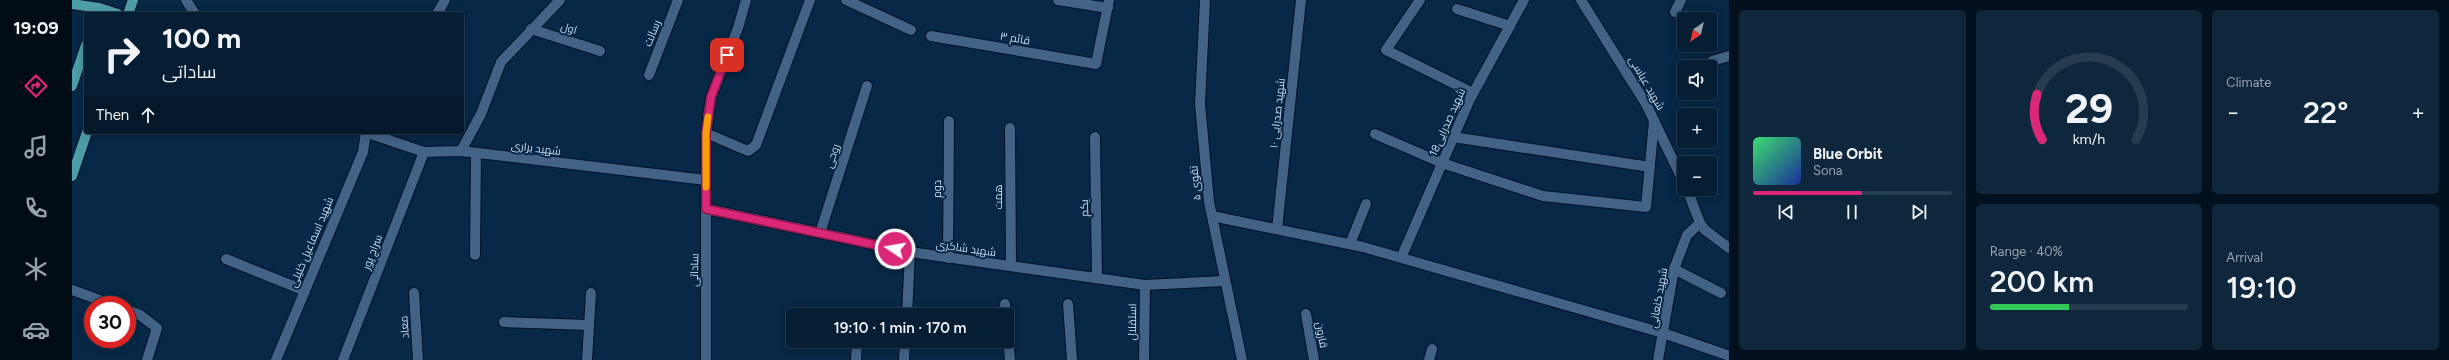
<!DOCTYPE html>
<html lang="en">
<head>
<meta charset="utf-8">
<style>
  body { margin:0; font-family:Figtree,Cairo,sans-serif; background:#0e273c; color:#f1f3f6; height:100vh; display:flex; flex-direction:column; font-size:15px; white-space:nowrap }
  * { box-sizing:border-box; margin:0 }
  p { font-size:13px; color:#97a2ac }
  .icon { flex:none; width:22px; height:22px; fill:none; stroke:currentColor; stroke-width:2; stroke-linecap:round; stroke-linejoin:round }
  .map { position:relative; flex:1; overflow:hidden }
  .sheet { display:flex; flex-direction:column; gap:10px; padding:10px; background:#03101d; width:720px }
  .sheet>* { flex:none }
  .guide { position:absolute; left:12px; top:12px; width:380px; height:122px; border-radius:4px; box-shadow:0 2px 10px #0003,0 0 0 1px #263c4f; background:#051e34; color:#f1f3f6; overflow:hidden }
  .needle { width:26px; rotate:215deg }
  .buttons { position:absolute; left:1605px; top:12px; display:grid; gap:8px }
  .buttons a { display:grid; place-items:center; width:40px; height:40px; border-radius:4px; background:#051e34; box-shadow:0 2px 10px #0003,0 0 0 1px #263c4f; font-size:20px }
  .speed { position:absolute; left:12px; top:296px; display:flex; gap:8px; font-size:20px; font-weight:700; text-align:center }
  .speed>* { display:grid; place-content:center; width:52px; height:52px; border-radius:50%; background:#051e34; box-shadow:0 2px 10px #0003,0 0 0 1px #263c4f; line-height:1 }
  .speed .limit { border:6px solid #d22; background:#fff; color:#111 }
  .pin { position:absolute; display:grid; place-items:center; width:34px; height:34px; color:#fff; margin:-17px; border-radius:8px; box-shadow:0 2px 6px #0006 }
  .me { position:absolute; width:44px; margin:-22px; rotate:282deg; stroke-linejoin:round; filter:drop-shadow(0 0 3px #0008) }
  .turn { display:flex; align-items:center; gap:14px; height:84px; padding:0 12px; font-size:18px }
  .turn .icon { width:52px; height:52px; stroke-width:2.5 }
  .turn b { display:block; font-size:28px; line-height:34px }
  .then { display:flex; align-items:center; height:38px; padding:0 12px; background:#0003; gap:8px; font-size:15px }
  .big { font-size:30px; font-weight:600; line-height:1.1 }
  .sheet .card { flex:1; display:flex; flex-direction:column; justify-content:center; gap:6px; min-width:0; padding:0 14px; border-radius:6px; background:#0e273c }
  .sheet .dial { align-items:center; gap:0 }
  .dial svg { height:104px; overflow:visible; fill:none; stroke:#263c4f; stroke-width:7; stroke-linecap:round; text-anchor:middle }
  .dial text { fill:#f1f3f6; stroke:none }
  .song { display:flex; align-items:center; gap:12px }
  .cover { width:48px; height:48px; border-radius:6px; background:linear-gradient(135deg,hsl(140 70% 55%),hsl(230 70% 35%)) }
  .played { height:4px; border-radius:2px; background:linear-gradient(90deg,#db2777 55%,#263c4f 55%) }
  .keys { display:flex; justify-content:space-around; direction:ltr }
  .heat { display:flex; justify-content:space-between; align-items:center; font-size:22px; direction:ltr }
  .charge { height:6px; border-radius:3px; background:linear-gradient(90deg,#34c759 40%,#263c4f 0) }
  .sheet .tiles { flex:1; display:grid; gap:10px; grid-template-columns:repeat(3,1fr) }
  .card:first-child { grid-row:span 2 }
  .trip { position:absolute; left:714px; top:308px; width:228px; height:40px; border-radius:4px; background:#051e34; box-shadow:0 2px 10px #0003,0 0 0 1px #263c4f; font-weight:600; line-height:40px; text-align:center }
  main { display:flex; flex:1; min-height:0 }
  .menu { display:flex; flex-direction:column; width:72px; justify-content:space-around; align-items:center; background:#020c15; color:#97a2ac }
  .menu .icon { width:28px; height:28px }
  .menu .selected { color:#db2777 }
  .menu b { font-size:18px; color:#f1f3f6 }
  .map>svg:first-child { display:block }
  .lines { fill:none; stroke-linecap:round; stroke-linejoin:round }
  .minor-casing { stroke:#001026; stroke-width:12 }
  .major-casing { stroke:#001026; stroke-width:12 }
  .minor { stroke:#426386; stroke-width:10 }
  .major { stroke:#4d9da8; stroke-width:10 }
  .route-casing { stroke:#8e194d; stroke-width:10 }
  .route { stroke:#db2777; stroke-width:7 }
  .slow { stroke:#f59e0b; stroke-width:7 }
  .labels { text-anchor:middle; stroke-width:4; stroke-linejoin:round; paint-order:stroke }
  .street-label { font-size:11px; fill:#c8daee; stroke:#072846 }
</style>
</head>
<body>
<main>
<nav class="menu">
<b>19:09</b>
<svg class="icon selected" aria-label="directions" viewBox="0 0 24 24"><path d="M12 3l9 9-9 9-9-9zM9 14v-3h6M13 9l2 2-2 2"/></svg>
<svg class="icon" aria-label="music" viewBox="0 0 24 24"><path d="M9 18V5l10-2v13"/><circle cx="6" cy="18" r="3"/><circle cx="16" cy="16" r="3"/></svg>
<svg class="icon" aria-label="phone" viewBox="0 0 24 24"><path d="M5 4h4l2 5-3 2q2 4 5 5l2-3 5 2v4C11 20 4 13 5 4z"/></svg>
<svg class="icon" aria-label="climate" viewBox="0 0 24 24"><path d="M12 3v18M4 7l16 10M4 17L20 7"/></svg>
<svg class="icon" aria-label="car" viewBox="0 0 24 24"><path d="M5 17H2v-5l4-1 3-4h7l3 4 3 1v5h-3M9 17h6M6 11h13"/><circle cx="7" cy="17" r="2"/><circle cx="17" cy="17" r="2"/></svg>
</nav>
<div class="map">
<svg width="1657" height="360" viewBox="0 0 1657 360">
  <rect width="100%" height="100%" fill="#072846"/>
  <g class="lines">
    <!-- minor casing -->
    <g class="minor-casing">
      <g id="minor">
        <path d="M114 0 123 14"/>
        <path d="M774 0 839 30"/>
        <path d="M986 0 1036 8"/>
        <path d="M1133 0 1128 104 1137 202 1170 360"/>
        <path d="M1348 0 1314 50 1401 93"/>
        <path d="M1509 0 1574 104 1612 183"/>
        <path d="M1385 9 1438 26"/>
        <path d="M1603 12 1609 0"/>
        <path d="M365 14 373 0"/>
        <path d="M459 29 528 51"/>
        <path d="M859 36 1024 64 1037 0"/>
        <path d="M1640 61 1657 56"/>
        <path d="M577 75 606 0"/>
        <path d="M938 128 939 266"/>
        <path d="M293 132 352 152 389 151 634 180"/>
        <path d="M634 133 676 151 684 145 738 0"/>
        <path d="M1303 134 1370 163 1471 196 1574 207 1582 121"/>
        <path d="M1023 137 1025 278"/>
        <path d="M1381 137 1578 167"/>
        <path d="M389 151 409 114 429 62 488 0"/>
        <path d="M1615 189 1628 223 1633 230 1657 248"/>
        <path d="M635 209 838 252 1073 285 1153 281"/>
        <path d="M1140 216 1291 247 1591 333 1655 355"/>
        <path d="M1205 229 1229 0"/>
        <path d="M748 233 795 86"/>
        <path d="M1278 244 1294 204"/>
        <path d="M403 255 404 153"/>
        <path d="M876 258 877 121"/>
        <path d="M1329 258 1398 99 1452 0"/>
        <path d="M154 259 231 290"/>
        <path d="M1602 269 1649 293"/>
        <path d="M0 290 41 305"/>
        <path d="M342 293 346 360"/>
        <path d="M933 304 934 315"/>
        <path d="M996 304 1000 360"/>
        <path d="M55 310 68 315 85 328 75 360"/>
        <path d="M1234 314 1242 360"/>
        <path d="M835 315 838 252"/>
        <path d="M432 322 517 325"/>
        <path d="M935 326 938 360"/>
        <path d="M204 360 291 152 294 132"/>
        <path d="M271 360 352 152"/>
        <path d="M515 360 519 293"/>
        <path d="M634 360V133L639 97 666 28 674 0"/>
        <path d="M784 360 785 341"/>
        <path d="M832 360 833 341"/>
        <path d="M1072 360 1073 285"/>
        <path d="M1357 360 1360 349"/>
        <path d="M1586 360 1602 269 1615 235 1628 223"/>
      </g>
    </g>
    <!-- major casing -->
    <g class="major-casing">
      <g id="major">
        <path d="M0 4 27 8 46 14"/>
        <path d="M56 14 61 0"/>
        <path d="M0 86 14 45"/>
        <path d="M0 176 15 132"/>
      </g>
    </g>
    <!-- minor -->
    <use href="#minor" class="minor"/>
    <!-- major -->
    <use href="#major" class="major"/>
  </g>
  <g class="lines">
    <!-- route casing -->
    <g class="route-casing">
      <path id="route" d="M655 55 639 97 634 133V209L823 249"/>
    </g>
    <!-- route -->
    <use href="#route" class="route"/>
    <!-- slow -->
    <path class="slow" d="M634 187V133L636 117"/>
  </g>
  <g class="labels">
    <!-- street labels -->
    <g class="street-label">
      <text transform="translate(497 28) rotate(17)" y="4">اول</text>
      <text transform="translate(580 33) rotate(-68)" y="4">رسالت</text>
      <text transform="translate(943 38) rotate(10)" y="4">قائم ۳</text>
      <text transform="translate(1575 83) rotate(60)" y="4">شهید عباسی</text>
      <text transform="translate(1205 113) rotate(-84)" y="4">شهید صدرایی ۱۰</text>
      <text transform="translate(1375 122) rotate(-66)" y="4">شهید صدرایی18</text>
      <text transform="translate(464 148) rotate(7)" y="4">شهید براری</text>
      <text transform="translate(760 156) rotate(-72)" y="4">روحی</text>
      <text transform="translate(1123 183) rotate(-96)" y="4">تقوی ۵</text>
      <text transform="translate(865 189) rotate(-90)" y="4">دوم</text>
      <text transform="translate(926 197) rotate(-90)" y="4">همت</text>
      <text transform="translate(1012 208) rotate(-91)" y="4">یکم</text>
      <text transform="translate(239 242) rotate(-67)" y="4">شهید اسماعیل خلیلی</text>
      <text transform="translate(894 248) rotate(8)" y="4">شهید شاکری</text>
      <text transform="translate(300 252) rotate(-69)" y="4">سراج پور</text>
      <text transform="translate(622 270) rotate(-89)" y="4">ساداتی</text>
      <text transform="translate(1586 298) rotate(-80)" y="4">شهید کنعانی</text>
      <text transform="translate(1060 322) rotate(-89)" y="4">استقلال</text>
      <text transform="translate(332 327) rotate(-94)" y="4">معاد</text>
      <text transform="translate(1250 335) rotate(80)" y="4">قارون</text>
    </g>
  </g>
</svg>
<div class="buttons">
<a><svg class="needle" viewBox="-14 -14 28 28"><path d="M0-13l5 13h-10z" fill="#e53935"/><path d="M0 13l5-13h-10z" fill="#97a2ac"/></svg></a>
<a><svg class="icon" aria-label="sound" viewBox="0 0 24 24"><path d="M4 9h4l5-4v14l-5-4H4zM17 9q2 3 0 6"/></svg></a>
<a>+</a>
<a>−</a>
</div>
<div class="speed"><div class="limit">30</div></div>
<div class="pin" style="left:655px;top:55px;background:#d93025"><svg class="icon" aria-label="arrive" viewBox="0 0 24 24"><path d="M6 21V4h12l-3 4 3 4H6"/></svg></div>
<svg class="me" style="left:823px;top:249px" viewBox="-20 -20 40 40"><circle r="17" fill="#db2777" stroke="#fff" stroke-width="3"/><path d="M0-11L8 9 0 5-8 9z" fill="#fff"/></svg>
<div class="trip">19:10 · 1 min · 170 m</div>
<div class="guide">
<div class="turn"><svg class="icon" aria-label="right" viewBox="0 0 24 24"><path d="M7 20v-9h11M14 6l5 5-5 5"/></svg><div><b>100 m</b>ساداتی</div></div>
<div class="then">Then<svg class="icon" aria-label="ahead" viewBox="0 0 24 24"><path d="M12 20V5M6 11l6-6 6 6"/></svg></div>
</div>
</div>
<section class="sheet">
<div class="tiles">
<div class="card">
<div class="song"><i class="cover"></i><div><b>Blue Orbit</b><p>Sona</p></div></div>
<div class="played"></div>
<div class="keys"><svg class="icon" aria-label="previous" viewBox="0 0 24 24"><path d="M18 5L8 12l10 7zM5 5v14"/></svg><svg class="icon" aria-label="pause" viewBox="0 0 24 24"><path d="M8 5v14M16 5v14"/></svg><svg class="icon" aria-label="next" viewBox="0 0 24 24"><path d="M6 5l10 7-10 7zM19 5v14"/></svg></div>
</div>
<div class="card dial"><svg viewBox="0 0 100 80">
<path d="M14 69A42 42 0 1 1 86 69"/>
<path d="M14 69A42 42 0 0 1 10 34" stroke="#db2777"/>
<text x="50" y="56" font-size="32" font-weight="700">29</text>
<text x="50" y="72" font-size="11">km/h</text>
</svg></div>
<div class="card"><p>Climate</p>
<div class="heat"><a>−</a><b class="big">22°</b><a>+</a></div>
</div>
<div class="card"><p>Range · 40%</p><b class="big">200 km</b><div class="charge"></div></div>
<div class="card"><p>Arrival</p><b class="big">19:10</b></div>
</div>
</section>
</main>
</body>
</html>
